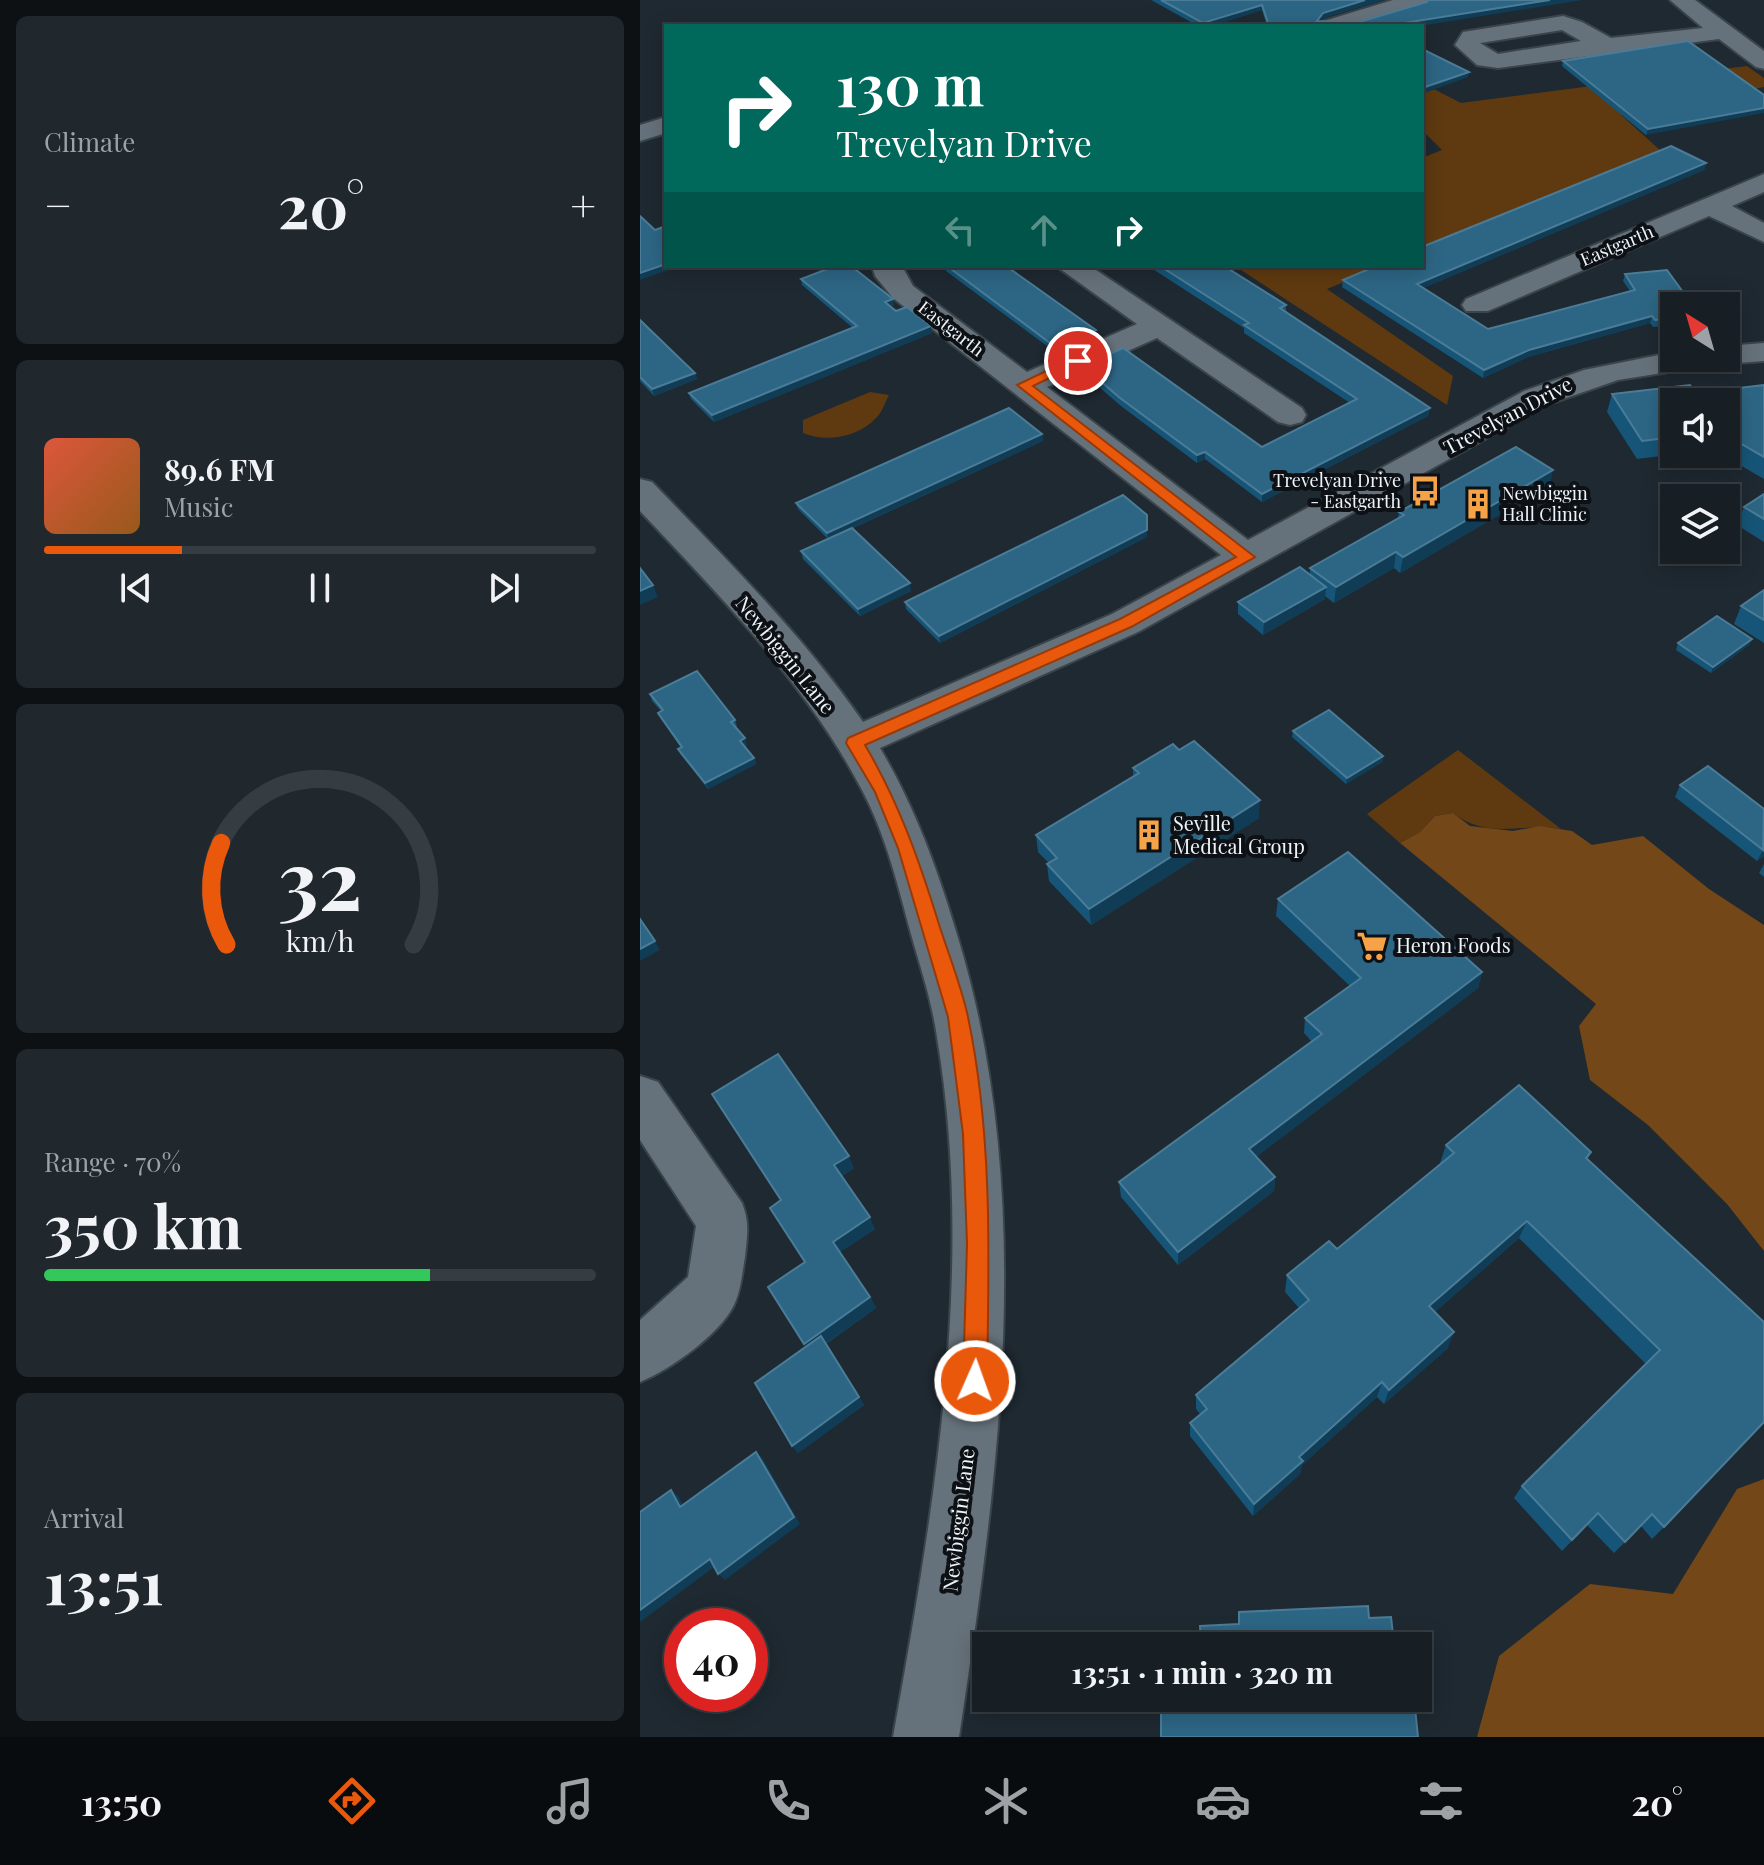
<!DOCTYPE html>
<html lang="en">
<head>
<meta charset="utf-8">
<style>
  body { margin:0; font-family:"Playfair Display",serif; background:#20272d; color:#f1f3f6; height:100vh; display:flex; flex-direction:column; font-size:30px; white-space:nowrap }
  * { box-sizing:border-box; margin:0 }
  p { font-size:26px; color:#9ea2a7 }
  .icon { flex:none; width:44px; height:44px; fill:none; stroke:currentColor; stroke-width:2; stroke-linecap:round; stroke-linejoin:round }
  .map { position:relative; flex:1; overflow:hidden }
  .panel { display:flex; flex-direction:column; gap:16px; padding:16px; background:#0d1114; width:640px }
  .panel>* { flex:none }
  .hud { position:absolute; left:24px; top:24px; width:760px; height:244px; border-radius:0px; box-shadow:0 4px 20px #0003,0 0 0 2px #363d42; background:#00695c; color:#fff; overflow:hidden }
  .needle { width:52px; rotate:323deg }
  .tools { position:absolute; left:1020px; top:292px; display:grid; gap:16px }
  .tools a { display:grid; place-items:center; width:80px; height:80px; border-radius:0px; background:#171f25; box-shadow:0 4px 20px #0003,0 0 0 2px #363d42; font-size:40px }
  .speed { position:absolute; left:24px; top:1608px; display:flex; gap:16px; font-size:40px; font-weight:700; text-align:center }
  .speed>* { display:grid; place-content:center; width:104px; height:104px; border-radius:50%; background:#171f25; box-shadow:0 4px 20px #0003,0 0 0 2px #363d42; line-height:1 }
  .speed .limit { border:12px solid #d22; background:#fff; color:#111 }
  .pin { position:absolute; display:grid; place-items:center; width:68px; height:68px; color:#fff; margin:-34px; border:4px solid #fff; border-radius:50%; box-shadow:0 2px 8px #0007 }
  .me { position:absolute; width:88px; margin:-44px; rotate:2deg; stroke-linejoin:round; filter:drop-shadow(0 0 6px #0008) }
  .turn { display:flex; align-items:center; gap:28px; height:168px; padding:0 40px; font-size:36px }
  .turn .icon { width:104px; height:104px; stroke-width:2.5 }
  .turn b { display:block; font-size:56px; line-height:68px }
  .lanes { display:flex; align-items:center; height:76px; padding:0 40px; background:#0003; justify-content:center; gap:40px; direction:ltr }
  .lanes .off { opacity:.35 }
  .big { font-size:60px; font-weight:700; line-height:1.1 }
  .panel .tile { flex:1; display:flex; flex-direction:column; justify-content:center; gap:12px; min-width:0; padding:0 28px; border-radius:12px; background:#20272d }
  .panel .dial { align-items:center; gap:0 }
  .dial svg { height:208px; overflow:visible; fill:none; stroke:#363d42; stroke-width:7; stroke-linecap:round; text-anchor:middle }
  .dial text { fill:#f1f3f6; stroke:none }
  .song { display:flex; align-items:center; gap:24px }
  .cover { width:96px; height:96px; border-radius:12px; background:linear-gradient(135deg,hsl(10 70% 55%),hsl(30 70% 35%)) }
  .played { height:8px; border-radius:4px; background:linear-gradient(90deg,#ea580c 25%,#363d42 25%) }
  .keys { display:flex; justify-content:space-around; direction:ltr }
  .heat { display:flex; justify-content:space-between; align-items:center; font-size:44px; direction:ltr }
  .charge { height:12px; border-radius:6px; background:linear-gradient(90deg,#34c759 70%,#363d42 0) }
  .trip { position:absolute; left:332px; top:1632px; width:460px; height:80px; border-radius:0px; background:#171f25; box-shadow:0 4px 20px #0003,0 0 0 2px #363d42; font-weight:700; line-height:80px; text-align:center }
  .menu { display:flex; height:128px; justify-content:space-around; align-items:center; background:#090c0f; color:#9ea2a7 }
  .menu .icon { width:56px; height:56px }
  .menu .active { color:#ea580c }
  .menu b { font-size:36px; color:#f1f3f6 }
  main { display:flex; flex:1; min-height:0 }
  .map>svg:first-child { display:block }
  .green { fill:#5f3a10 }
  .forest { fill:#734717 }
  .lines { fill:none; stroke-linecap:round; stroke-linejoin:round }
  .minor-casing { stroke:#3a444a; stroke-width:4 }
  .minor { fill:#66727b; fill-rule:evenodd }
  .wall { fill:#165577 }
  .shaded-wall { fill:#103c55 }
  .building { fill:#2d6685; stroke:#4b7c97; stroke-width:2 }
  .route { fill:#ea580c; stroke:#983908; stroke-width:2 }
  .labels { text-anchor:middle; stroke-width:8; stroke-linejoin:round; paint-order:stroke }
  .far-street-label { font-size:18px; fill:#edf4f9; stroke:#0d1115 }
  .far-poi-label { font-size:18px; fill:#edf4f9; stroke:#0d1115; text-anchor:end }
  .street-label { font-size:20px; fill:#edf4f9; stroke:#0d1115 }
  .poi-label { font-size:20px; fill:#edf4f9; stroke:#0d1115; text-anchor:start }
</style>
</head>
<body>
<main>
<section class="panel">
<div class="tile"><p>Climate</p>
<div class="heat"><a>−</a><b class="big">20°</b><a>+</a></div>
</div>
<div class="tile">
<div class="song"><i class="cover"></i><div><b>89.6 FM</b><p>Music</p></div></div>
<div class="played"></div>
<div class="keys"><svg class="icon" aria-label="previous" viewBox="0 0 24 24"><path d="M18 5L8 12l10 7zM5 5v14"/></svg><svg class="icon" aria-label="pause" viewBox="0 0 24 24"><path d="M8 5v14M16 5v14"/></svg><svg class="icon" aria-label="next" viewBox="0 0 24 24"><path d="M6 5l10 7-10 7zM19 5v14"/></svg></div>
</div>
<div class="tile dial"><svg viewBox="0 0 100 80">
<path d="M14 69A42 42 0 1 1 86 69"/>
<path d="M14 69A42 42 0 0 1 12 30" stroke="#ea580c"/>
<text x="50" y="56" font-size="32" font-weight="700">32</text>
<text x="50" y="72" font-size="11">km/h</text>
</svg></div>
<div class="tile"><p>Range · 70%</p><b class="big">350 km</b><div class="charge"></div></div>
<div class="tile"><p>Arrival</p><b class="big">13:51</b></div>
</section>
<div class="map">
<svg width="1124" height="1737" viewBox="0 0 1124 1737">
  <rect width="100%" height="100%" fill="#1f2931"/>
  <!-- green -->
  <g class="green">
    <path d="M1107 66 1124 78V87L981 115 1021 151 782 249V158L802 150 782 130V83L821 103Z"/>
    <path d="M595 266H742L687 289 813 376 807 405Z"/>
    <path d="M230 392 249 395C245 402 242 413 236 418 219 437 185 443 163 433V420Z"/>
    <path d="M818 750 921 829C881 822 850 841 813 813L795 816 780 832 760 843 727 814Z"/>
  </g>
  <!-- forest -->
  <g class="forest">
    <path d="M813 813 830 826 873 831 900 826 932 831 952 845 1003 836 1069 889 1124 925V1251L1087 1204 1008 1125 950 1080 939 1026 956 1004 760 843 780 832 795 816Z"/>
    <path d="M1124 1479V1737H837L859 1656 950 1584 1033 1594 1097 1489Z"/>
  </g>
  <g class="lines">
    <!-- minor casing -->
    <g class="minor-casing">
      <g id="minor">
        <path d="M753 0H788L785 5 716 26H680L684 21Z"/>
        <path d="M1030 0H1055L1124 51V69L1116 67 1079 39 858 68 837 65 815 45 823 32 923 16 942 22 971 38 1063 28ZM922 30 941 41 858 54 840 43Z"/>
        <path d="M26 117V133L0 141V125Z"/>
        <path d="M1124 174V192L1092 206 1124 223V242L1069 216 848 311H826L822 305 826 299Z"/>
        <path d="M232 266H262L273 286 387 372 497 324 416 266H450L662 408 666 415 662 422 650 425 638 422 517 338 407 387 608 540 884 391 944 370 1034 352V358H1086V346L1124 343V361L1086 364 1074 360 1060 367 978 380 906 405 498 632 240 748C276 809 298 871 318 938 397 1198 359 1474 319 1737H253C294 1509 336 1269 297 1037 292 1002 281 969 271 934 258 886 246 835 222 790 167 685 81 597 0 511V479L12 482C86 559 162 634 223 722L472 614 581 555 253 298 235 276Z"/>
        <path d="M0 1076 18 1082 102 1203C110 1223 107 1236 105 1257 102 1274 101 1290 94 1305 79 1335 31 1369 0 1382V1320L48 1277 56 1226 0 1140Z"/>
      </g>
    </g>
    <!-- minor -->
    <use href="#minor" class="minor"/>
  </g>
  <!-- wall -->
  <g class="wall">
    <path d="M511 0H743L683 18 681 21 780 26H627L622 10 571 26H558Z"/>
    <path d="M1048 41 1006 135 922 66 923 61Z"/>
    <path d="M1066 163 1064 170 783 288 848 329 990 291 983 281 985 274 1034 306V325L1013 327 1010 323 888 357 843 378 702 287 703 280Z"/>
    <path d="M305 266H366L456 336 419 355 306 271Z"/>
    <path d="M508 266H584L646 305V312L790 408 788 416 622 502 565 459 557 463 481 406 444 374 443 366 622 447 710 403 604 333V328Z"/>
    <path d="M161 279 254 305 250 306 292 333 74 422 51 399 49 393 213 328 162 285Z"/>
    <path d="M0 320 55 373 57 379 14 396 0 381Z"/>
    <path d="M1124 385V479L1081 454H1086V402H1034V454H1037L997 459 967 412 972 394 1056 393Z"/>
    <path d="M402 434 403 441 213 528 271 591 220 616 163 559 161 551 188 539 158 509 156 503Z"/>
    <path d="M910 485 760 573 754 568 694 603 685 596V599L623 635 598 614V602L670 574V568L758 518 759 512Z"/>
    <path d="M1124 494V542L1097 525 1104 507Z"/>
    <path d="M507 537 300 643 266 609 265 602Z"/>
    <path d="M1124 590V643L1094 624 1101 606Z"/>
    <path d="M1112 639 1109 645 1071 673 1036 650 1038 643Z"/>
    <path d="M10 694 95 720 97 726 96 727 107 745 104 746 114 758 116 764 68 789 41 755 38 749 41 748 21 719 18 713 21 711 12 701Z"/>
    <path d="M653 731 743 756 742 762 706 784 652 737Z"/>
    <path d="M493 768 619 818 451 925 409 881 407 864 409 863 398 852 396 835 493 777Z"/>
    <path d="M1040 785 1124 809V856L1117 861 1035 797Z"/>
    <path d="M1124 864V877L1119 873Z"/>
    <path d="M638 899 842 972 838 988 616 1157 635 1177 634 1191 538 1265 481 1197 479 1182 672 1042 664 1033 665 1018 710 986 636 916Z"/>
    <path d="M72 1094 214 1168 202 1176 235 1229 200 1252 230 1297 236 1308 186 1344 224 1405 158 1453 152 1446 166 1347 165 1263 130 1208 141 1200Z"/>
    <path d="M806 1145 951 1152 948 1159 1124 1322 1024 1527 1012 1539 1001 1526 974 1553 947 1525 922 1551 874 1498 882 1486 1006 1364 879 1238 795 1312 808 1348 744 1404 737 1397 662 1465 660 1474 613 1516 550 1436V1423L560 1414 556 1409V1395L659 1308 645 1292 647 1275 697 1249 801 1164 800 1163Z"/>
  </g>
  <!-- shaded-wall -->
  <g class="shaded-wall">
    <path d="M725 0H743L683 18 677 26V21L683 13Z"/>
    <path d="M910 0H943L780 26H745Z"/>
    <path d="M622 5V10L571 26H563V23Z"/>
    <path d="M829 72 828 77 782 94V88Z"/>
    <path d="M1124 108V113L1006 135 1008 129Z"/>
    <path d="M1066 163 1064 170 776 291 777 284Z"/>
    <path d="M26 264V266H40L0 280V273Z"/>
    <path d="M253 299 254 305 246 308 245 302Z"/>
    <path d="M1012 316 1010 323 888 357 843 378 844 370 889 350Z"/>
    <path d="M291 326 292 333 74 422 72 415Z"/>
    <path d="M456 330V336L419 355 418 349Z"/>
    <path d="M55 373 57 379 14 396 12 389Z"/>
    <path d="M790 408 788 416 622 502V494Z"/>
    <path d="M402 434 403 441 188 539 187 533Z"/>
    <path d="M565 452V459L557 463V455Z"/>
    <path d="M913 470 910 485 760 573 763 557Z"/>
    <path d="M507 515V537L300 643 299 636Z"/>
    <path d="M756 552 754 568 694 603 696 587Z"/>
    <path d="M270 583 271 591 220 616 218 609Z"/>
    <path d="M13 585 18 597 0 605V591Z"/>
    <path d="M686 587 685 599 623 635 624 622Z"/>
    <path d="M1112 639 1109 645 1071 673 1073 667Z"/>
    <path d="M105 738 107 745 102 747 100 741Z"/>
    <path d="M743 756 742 762 706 784 707 778Z"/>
    <path d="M114 758 116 764 68 789 65 783Z"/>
    <path d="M620 800 619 818 451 925 449 909Z"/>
    <path d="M1124 849V856L1117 861 1123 850Z"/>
    <path d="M15 941 20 950 0 961V949Z"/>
    <path d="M842 972 838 988 608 1163 609 1149Z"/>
    <path d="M209 1156 214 1168 200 1177 194 1165Z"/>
    <path d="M635 1177 634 1191 538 1265V1252Z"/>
    <path d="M230 1217 235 1229 199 1253 193 1242Z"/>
    <path d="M887 1221 879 1238 784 1322 789 1306Z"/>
    <path d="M230 1297 236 1308 171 1354 164 1344Z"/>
    <path d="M814 1332 808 1348 744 1404 749 1390Z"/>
    <path d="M742 1382 737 1397 662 1465 660 1474 613 1516 614 1504 659 1457Z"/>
    <path d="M219 1397 224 1405 158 1453 152 1446Z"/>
    <path d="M116 1452 123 1459 160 1524 85 1580 78 1574Z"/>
    <path d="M31 1490 39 1497 48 1514 40 1507Z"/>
    <path d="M70 1559 77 1565 0 1622V1610Z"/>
  </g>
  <!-- building -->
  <g class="building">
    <path d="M521 0H725L683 13 677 21 716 23 787 2 788 0H910L745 26H629L622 5 563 23Z"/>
    <path d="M1048 41 1124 95V108L1008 129 923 61Z"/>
    <path d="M782 49 829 72 782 88Z"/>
    <path d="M1031 146 1066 163 777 284 848 329 995 290 985 274 1027 270 1053 306H1034V318L1015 320 1012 316 889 350 844 370 703 280 736 266H782V247Z"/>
    <path d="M0 216 15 230 26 226V264L0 273Z"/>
    <path d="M195 266H211L253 299 245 302 256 311 267 307 291 326 72 415 49 393 217 326 161 279Z"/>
    <path d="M307 266H366L456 330 418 349Z"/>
    <path d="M520 266H584L646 305 640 308 790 408 622 494 565 452 557 455 480 398 443 366 483 348 622 447 717 399 604 325 609 323Z"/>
    <path d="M0 320 55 373 12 389 0 377Z"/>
    <path d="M1050 385 1056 393 1124 385V457L1086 435V402H1034V437L1002 441 972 394Z"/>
    <path d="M369 408 402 434 187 533 156 503Z"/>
    <path d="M876 447 913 470 763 557 756 552 696 587 670 568 764 515 759 512Z"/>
    <path d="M1124 494V519L1104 507Z"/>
    <path d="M483 495 507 515V530L299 636 265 602Z"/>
    <path d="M212 528 270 583 218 609 161 551Z"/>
    <path d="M660 567 686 587 624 622 598 602Z"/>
    <path d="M0 568 13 585 0 591Z"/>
    <path d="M1124 590V620L1101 606Z"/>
    <path d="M1077 616 1112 639 1073 667 1038 643Z"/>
    <path d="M57 671 95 720 91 722 105 738 100 741 114 758 65 783 38 749 42 747 18 713 23 710 10 694Z"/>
    <path d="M689 710 743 756 707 778 653 731Z"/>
    <path d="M554 741 620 800 449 909 407 864 417 858 396 835 499 773 493 768 533 744 539 750Z"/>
    <path d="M1068 766 1124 809 1123 850 1040 785Z"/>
    <path d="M708 852 842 972 609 1149 635 1177 538 1252 479 1182 682 1034 665 1018 721 978 638 899Z"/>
    <path d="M0 919 15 941 0 949Z"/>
    <path d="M138 1054 209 1156 194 1165 230 1217 193 1242 230 1297 164 1344 128 1287 165 1262 130 1208 141 1200 72 1094Z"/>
    <path d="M879 1085 951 1152 946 1158 1124 1322V1422L1024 1527 1012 1514 985 1542 958 1513 932 1540 882 1486 1020 1350 887 1221 789 1306 814 1332 749 1390 742 1382 659 1457 663 1461 614 1504 550 1423 567 1409 556 1395 669 1300 647 1275 689 1241 697 1249 814 1153 806 1145Z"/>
    <path d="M181 1336 219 1397 152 1446 115 1383Z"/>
    <path d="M116 1452 154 1517 78 1574 70 1559 0 1610V1512L31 1490 40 1507Z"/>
    <path d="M728 1606 729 1618 751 1617 753 1634 766 1633 768 1646H561L560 1626 599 1624V1612Z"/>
    <path d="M521 1698H774L778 1737H521Z"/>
  </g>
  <!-- route -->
  <path class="route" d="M433 358 444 361 393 386 615 557 491 627 225 745C258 801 278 857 297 918 307 951 321 984 328 1017 353 1137 349 1260 347 1381L343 1389 335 1393 327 1389 323 1381 327 1244 323 1134 308 1017 258 848 235 792 206 743 208 738 480 619 596 557 377 385Z"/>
  <!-- icons -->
  <defs>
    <g id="bus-bare" transform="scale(2.4)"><path d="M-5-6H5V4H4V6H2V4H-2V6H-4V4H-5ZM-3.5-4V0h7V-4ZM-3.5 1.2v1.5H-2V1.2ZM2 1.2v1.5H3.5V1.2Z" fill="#f6a247" stroke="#0d1115" stroke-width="2.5" paint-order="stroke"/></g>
    <g id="building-bare" transform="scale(2.4)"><path d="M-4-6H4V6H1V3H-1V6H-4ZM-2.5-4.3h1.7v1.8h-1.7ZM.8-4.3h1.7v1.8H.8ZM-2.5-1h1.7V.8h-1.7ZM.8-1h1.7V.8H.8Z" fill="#f6a247" stroke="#0d1115" stroke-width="2.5" paint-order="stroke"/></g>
    <g id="supermarket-bare" transform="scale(2.4)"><path d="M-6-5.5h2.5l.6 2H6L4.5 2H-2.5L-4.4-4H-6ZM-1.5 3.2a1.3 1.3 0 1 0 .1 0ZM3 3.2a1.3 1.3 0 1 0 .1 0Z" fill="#f6a247" stroke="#0d1115" stroke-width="2.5" paint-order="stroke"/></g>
  </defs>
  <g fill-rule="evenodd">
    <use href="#bus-bare" x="785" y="491"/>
    <use href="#building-bare" x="838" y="504"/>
    <use href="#building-bare" x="509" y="835"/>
    <use href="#supermarket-bare" x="732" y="946"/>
  </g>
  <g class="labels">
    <!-- far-street labels -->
    <g class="far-street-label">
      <text transform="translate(977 246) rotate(-23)" y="6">Eastgarth</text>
      <text transform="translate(311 329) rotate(38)" y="6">Eastgarth</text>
    </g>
    <!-- far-poi labels -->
    <g class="far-poi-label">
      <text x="761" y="487">Trevelyan Drive<tspan x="761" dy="21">- Eastgarth</tspan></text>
      <text x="862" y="500" text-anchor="start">Newbiggin<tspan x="862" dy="21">Hall Clinic</tspan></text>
    </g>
    <!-- street labels -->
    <g class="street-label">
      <text transform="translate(868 416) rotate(-28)" y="7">Trevelyan Drive</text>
      <text transform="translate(145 655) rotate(51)" y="7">Newbiggin Lane</text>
      <text transform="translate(319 1520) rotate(-83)" y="7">Newbiggin Lane</text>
    </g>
    <!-- poi labels -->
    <g class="poi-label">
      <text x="533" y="831">Seville<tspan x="533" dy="23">Medical Group</tspan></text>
      <text x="756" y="953">Heron Foods</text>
    </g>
  </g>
</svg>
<div class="tools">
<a><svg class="needle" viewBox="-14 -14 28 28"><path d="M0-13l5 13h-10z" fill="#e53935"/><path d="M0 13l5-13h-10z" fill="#9ea2a7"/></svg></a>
<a><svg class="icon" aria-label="sound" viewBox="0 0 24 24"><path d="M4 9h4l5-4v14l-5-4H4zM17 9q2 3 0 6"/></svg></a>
<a><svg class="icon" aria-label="layers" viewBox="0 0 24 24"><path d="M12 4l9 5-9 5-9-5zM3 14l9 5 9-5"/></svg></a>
</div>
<div class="speed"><div class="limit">40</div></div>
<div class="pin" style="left:438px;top:361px;background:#d93025"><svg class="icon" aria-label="arrive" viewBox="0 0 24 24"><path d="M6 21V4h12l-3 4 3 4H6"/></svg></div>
<svg class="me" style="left:335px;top:1381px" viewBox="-20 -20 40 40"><circle r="17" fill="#ea580c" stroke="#fff" stroke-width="3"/><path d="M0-11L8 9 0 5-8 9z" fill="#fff"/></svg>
<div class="trip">13:51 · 1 min · 320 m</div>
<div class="hud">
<div class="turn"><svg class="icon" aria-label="right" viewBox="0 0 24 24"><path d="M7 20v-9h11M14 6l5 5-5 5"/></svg><div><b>130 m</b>Trevelyan Drive</div></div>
<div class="lanes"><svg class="icon off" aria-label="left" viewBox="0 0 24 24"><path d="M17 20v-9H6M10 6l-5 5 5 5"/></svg><svg class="icon off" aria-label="ahead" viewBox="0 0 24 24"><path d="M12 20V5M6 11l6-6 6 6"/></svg><svg class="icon" aria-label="right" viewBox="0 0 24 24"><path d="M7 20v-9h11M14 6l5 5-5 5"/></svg></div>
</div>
</div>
</main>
<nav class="menu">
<b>13:50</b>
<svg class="icon active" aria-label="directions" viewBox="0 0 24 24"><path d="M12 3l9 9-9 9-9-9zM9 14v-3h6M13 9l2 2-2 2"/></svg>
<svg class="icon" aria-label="music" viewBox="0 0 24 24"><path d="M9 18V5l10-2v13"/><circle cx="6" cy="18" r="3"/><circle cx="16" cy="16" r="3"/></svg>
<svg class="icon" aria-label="phone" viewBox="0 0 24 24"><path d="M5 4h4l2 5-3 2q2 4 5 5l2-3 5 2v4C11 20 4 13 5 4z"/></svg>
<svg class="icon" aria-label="climate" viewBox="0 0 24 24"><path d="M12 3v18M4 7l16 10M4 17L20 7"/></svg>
<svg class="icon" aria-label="car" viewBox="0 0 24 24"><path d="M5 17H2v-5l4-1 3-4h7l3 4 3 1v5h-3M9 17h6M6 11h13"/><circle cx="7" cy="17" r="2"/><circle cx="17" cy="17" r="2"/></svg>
<svg class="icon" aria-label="filters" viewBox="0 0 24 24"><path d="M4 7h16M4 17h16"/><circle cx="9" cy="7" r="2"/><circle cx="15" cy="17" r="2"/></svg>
<b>20°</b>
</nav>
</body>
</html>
